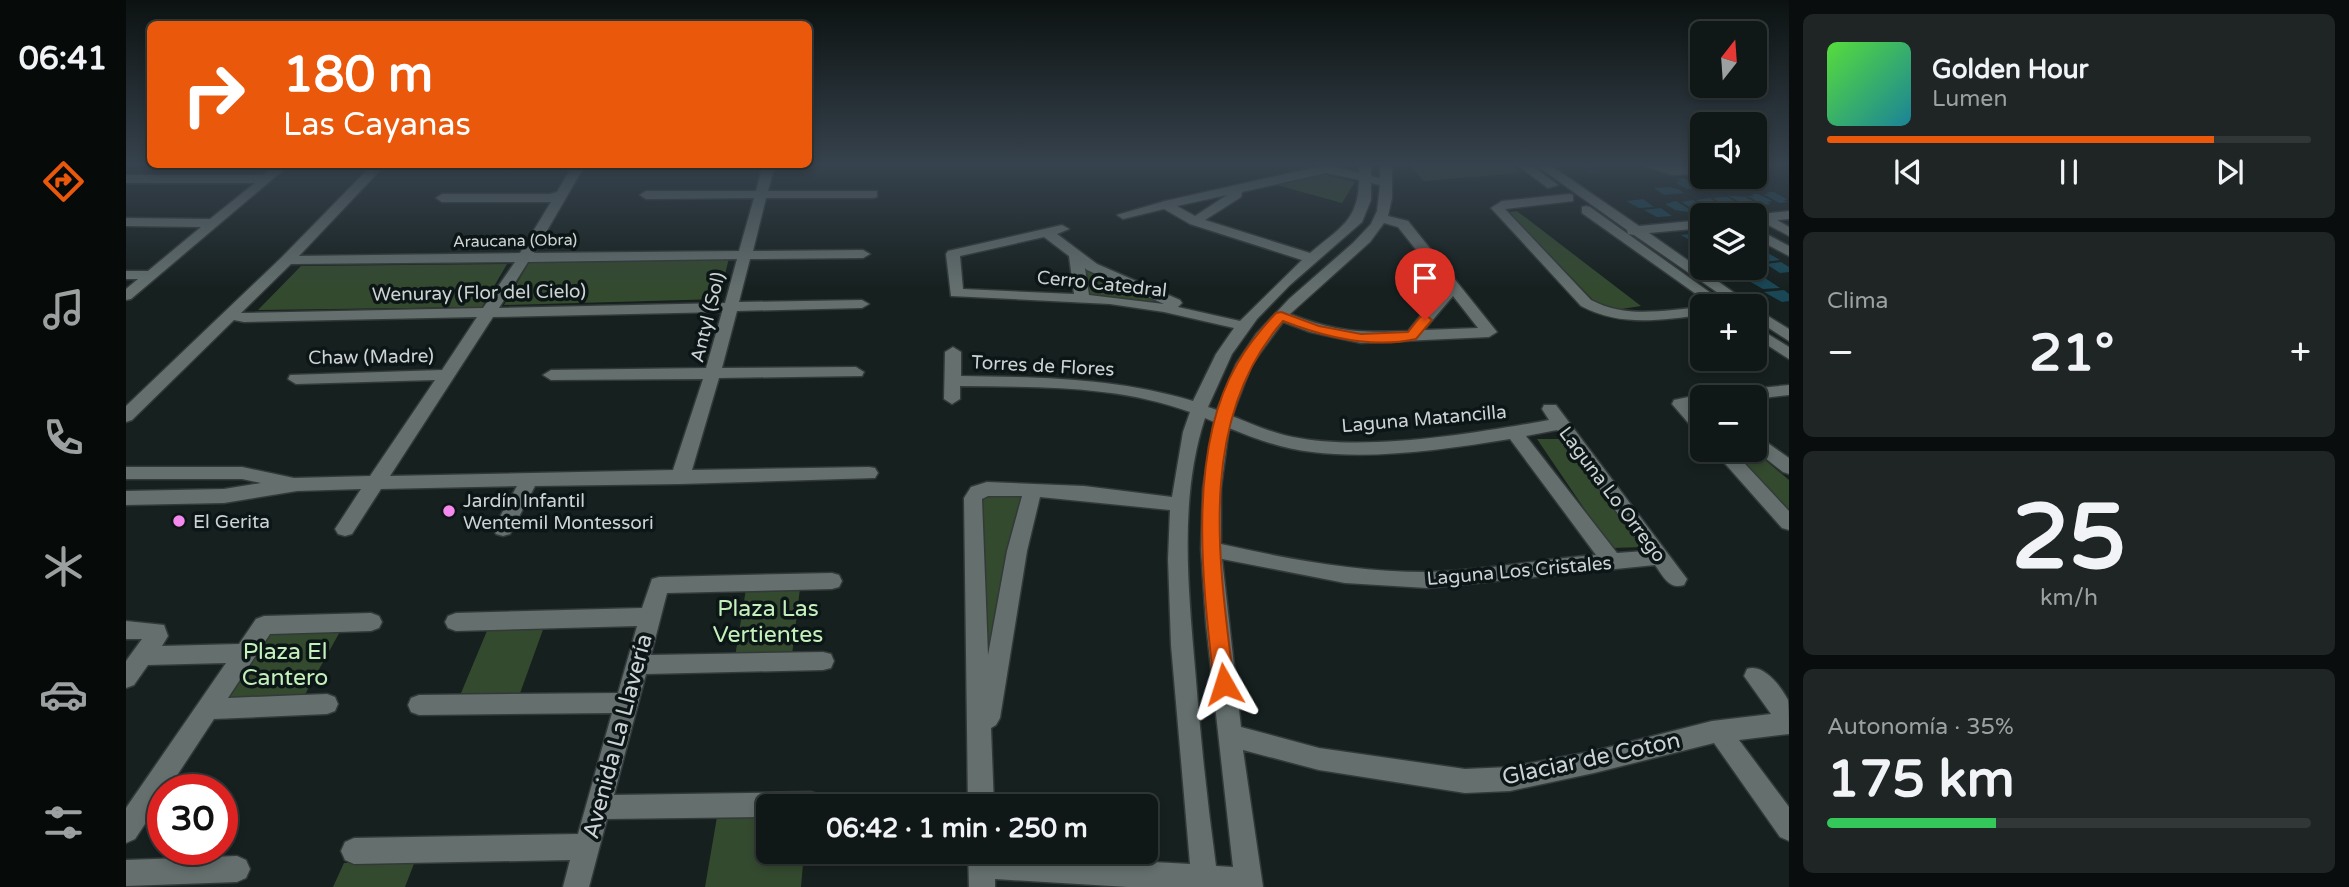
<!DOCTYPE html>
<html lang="es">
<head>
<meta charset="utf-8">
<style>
  body { margin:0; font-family:"Varela Round",sans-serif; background:#1e2524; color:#f1f3f6; height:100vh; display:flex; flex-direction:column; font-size:26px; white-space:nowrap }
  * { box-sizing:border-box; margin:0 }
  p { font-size:23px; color:#9ca0a1 }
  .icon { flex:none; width:38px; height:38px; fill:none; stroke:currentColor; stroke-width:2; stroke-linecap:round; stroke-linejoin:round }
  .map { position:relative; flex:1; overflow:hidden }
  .side { display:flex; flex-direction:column; gap:14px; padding:14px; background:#090d0d; width:560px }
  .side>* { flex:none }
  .banner { position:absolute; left:21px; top:21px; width:665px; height:147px; border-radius:10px; box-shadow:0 4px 10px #0003,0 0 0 2px #303736; background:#ea580c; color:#fff; overflow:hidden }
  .needle { width:46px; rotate:17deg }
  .buttons { position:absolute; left:1564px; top:21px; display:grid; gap:14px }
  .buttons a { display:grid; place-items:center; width:77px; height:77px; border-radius:10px; background:#101817; box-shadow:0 4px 10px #0003,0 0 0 2px #303736; font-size:35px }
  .speed { position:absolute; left:21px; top:774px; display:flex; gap:14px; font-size:35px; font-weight:700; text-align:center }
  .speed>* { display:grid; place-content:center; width:91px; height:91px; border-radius:50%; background:#101817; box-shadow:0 4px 10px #0003,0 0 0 2px #303736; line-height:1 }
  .speed .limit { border:10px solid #d22; background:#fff; color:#111 }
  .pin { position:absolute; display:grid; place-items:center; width:60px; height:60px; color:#fff; margin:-72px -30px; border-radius:50% 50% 50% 0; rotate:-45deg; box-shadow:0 0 7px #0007 }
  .pin .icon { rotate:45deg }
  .me { position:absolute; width:77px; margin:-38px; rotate:354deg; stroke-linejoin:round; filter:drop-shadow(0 0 5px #0008) }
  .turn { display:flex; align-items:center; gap:24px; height:147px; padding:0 21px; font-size:32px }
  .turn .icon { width:91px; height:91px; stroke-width:2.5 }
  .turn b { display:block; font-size:49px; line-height:60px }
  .big { font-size:52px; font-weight:700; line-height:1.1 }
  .side .widget { flex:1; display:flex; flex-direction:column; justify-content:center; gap:10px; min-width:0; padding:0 24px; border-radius:10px; background:#1e2524 }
  .side .dial { align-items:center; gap:0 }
  .dial b { font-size:91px; line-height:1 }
  .song { display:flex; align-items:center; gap:21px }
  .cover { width:84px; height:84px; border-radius:10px; background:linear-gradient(135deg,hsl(110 70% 55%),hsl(190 70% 35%)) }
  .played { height:7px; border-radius:4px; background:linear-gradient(90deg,#ea580c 80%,#303736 80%) }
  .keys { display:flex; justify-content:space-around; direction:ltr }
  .heat { display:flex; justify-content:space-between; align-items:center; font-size:38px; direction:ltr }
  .charge { height:10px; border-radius:5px; background:linear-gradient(90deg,#34c759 35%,#303736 0) }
  .trip { position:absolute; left:630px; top:794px; width:402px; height:70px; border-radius:10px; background:#101817; box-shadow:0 4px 10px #0003,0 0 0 2px #303736; font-weight:700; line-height:70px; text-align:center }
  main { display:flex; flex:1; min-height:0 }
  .dock { display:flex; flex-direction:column; width:126px; justify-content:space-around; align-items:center; background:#060a09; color:#9ca0a1 }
  .dock .icon { width:49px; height:49px }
  .dock .on { color:#ea580c }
  .dock b { font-size:32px; color:#f1f3f6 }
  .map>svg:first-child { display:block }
  .green { fill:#344a2f }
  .building { fill:#194756 }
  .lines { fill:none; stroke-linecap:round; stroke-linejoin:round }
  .minor-casing { stroke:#333939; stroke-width:3 }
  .minor { fill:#646f6e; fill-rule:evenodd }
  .route { fill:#ea580c; stroke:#983908; stroke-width:2 }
  .poi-dot { fill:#f689ed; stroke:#0d1616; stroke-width:2.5 }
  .labels { text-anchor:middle; stroke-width:7; stroke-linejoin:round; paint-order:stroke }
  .far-street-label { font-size:16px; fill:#cdd3d2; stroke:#0d1616 }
  .street-label { font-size:19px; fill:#cdd3d2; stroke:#0d1616 }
  .poi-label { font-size:19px; fill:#cdd3d2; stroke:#0d1616; text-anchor:start }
  .near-park-label { font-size:23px; fill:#c4f0bb; stroke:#0d1616 }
  .near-street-label { font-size:23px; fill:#cdd3d2; stroke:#0d1616 }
</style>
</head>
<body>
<main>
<nav class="dock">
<b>06:41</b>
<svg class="icon on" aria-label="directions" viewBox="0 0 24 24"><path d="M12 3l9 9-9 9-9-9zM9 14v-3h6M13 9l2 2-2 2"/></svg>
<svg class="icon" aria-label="music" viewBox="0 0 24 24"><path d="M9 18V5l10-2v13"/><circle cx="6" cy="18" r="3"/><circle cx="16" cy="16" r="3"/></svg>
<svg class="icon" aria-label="phone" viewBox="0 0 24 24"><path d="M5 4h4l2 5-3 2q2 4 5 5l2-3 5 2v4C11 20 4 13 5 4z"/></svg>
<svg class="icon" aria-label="climate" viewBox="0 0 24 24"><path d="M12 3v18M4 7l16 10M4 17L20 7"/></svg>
<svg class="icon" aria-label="car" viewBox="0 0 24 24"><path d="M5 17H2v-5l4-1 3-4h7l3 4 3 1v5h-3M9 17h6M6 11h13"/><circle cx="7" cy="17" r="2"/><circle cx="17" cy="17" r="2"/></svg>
<svg class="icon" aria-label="filters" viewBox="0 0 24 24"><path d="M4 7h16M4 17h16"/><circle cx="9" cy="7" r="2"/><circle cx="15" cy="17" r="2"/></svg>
</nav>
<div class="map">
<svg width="1663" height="887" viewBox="0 0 1663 887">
  <rect width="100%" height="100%" fill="#16201f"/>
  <!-- green -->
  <g class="green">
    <path d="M1283 165H1385L1396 173 1298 181Z"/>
    <path d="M1193 173 1229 182 1216 203 1151 185Z"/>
    <path d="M1391 211 1515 306 1489 310 1469 302 1382 212Z"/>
    <path d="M603 258 593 299 378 305 404 261Z"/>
    <path d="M381 264 356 307 132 310 175 266Z"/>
    <path d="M959 269 990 286 1041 304 962 294Z"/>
    <path d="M1411 439H1436L1519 547 1485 548Z"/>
    <path d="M1604 450H1627L1663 480V512Z"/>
    <path d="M864 494H901L861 666 854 502Z"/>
    <path d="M674 588 666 655 609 657 620 589Z"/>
    <path d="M419 624 393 696 333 698 363 626Z"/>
    <path d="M216 628 177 698 100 700 145 629Z"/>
    <path d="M642 816V852H678L675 887H579L591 817Z"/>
    <path d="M289 861 279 887H207L218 863Z"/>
  </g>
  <!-- building -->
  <g class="building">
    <path d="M1467 165 1478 172 1464 173 1448 167Z"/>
    <path d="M1558 178 1574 188 1561 189 1549 182H1555L1550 179Z"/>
    <path d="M1542 187 1552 189 1558 193 1538 195 1528 188Z"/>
    <path d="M1641 192H1648L1662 200H1657L1661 202 1653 203 1638 194H1644Z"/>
    <path d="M1625 194H1632L1646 201 1641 202 1645 204 1637 205 1622 196H1628Z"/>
    <path d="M1603 196 1619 197 1634 205 1617 204Z"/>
    <path d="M1601 197 1619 207 1599 206 1587 198Z"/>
    <path d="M1584 198 1601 209 1582 208 1570 200Z"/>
    <path d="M1517 199 1528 207 1513 208 1500 201Z"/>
    <path d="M1567 200 1586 212 1566 209 1556 202Z"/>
    <path d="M1550 201 1569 213 1549 210 1539 204Z"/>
    <path d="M1535 208 1546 216 1531 217 1518 210Z"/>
    <path d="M1572 233 1577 236V242L1569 243 1555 235Z"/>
    <path d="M1638 251 1647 256 1654 260 1637 262 1629 257V252Z"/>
    <path d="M1655 262 1663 267V272L1654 273 1640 264Z"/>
    <path d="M1622 268 1629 272 1637 275 1617 278 1609 273 1614 272 1608 269Z"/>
    <path d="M1639 278 1654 288 1637 289 1621 280Z"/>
    <path d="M1658 290 1663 294V301L1656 302 1638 292Z"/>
  </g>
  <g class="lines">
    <!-- minor casing -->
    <g class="minor-casing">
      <g id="minor">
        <path d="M150 165H163L5 299 0 300V289L12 279H0V271H22L75 227 0 226V218L84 219 129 183H0V175H137Z"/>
        <path d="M246 165H259L173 256 394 253 425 202H316L310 198 316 194H424L431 192 447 165H459L408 253 613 251 628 198 520 199 514 195 520 191H630L637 165H649L642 191H751V197L747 198H640L627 251 737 250 744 254 737 258 624 259 613 302 736 300 743 304 736 308 611 311 596 368 730 367 738 372 736 376 593 378 566 470 743 467 749 468 752 473 749 478 554 484 409 486 384 534 377 536 370 534 367 529 391 486 255 489 226 534 219 536 212 534 209 529 235 489 171 491 98 503 0 505V491L98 489 135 483 116 479H0V467H116L168 478 244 476 309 380 170 384 162 379 164 375 316 370 351 317 118 322 108 320 6 420 0 422V406L156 257ZM611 259 599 303 373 308 402 262ZM389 262 357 308 115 313 165 264ZM596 312 580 368 425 370 417 375 425 380 577 379 547 470 264 476 367 317Z"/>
        <path d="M1200 165 1233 173V165H1245V176L1254 178V165H1266V198L1262 216 1282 221 1371 332 1363 337 1235 343 1184 332 1157 322 1126 364 1106 416C1126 424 1146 433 1167 437 1240 452 1350 433 1423 420L1416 409 1418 405H1430L1561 579 1558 585C1543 590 1537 576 1529 565L1301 588 1219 583 1096 559 1115 727 1193 748 1339 769 1384 767 1468 751 1586 721 1645 714 1618 676 1621 669C1637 663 1655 686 1662 700 1663 708 1663 724 1663 734L1613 740 1663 807V841L1654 837 1588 743 1468 773 1384 791 1339 793 1193 770 1117 750 1137 887H1002L869 879V887H843L842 852 1064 864 1045 645 1042 559 1044 510 914 497 901 551 874 718 870 725 865 728 868 807H842L838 498 845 487 861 482 958 486 1046 497 1057 432 1064 412C991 385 911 387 834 386V399L826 404 818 399 819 352 827 347 835 352V376C914 377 991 378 1067 401L1090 354 1108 328 1038 312 984 304 825 296 820 254 822 251 936 225 943 229 931 234 971 264 1054 300 1056 303 1052 307 1114 321 1176 260 1064 224 1038 209 997 219 991 215 1039 201ZM1200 173 1233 180C1233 221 1212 229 1184 253L1079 220 1115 197 1116 192ZM1245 183 1254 185 1251 211 1245 224 1227 243 1163 299 1130 334 1110 364 1091 410 1082 407 1106 354 1131 319 1164 285 1236 222 1245 200ZM1101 195 1069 216 1051 206ZM1258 223 1272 227 1319 286 1282 331C1234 333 1210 332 1164 314L1244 242ZM918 237 943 256 948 294 837 289 834 256ZM959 268 961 270 1038 304 963 295ZM1327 296 1352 328 1298 330ZM1079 418 1088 422 1077 488 1075 549 1080 624 1107 867 1090 866C1081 800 1074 734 1069 668 1062 586 1053 498 1079 418ZM1103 428C1130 439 1157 449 1186 452 1248 460 1322 449 1384 439L1470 555C1414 559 1357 571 1301 572 1231 572 1162 559 1095 544V488ZM1431 430 1519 551 1491 553 1400 436ZM862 496H896L881 551 862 655 856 499Z"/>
        <path d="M1391 165H1405L1432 185 1422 188Z"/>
        <path d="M1410 165H1424L1513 226 1577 220V228L1523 233 1627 306H1611L1508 235 1502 234 1501 230Z"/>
        <path d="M1516 165 1546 167 1577 165V173L1546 175Z"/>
        <path d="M1629 165H1638L1629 169Z"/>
        <path d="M1443 194 1447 195V201L1379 209 1465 300C1501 319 1538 310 1577 307V315C1534 320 1494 327 1455 306L1365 208 1376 201Z"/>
        <path d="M1460 206 1464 207 1603 306H1587L1456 213V207Z"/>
        <path d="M1663 211V219L1651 220 1663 227V236L1635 221 1629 222V215H1625Z"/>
        <path d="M1629 228 1663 246V256L1629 238Z"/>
        <path d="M1629 308 1663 329V341L1629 319Z"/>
        <path d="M1629 326 1663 347V359L1629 337Z"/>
        <path d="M1663 385V395L1629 399 1585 397 1593 392Z"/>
        <path d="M1577 394 1584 397H1577V404L1566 407 1577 418V435L1571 433 1546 404 1548 400Z"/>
        <path d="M1629 434 1663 458V474L1657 472 1629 450Z"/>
        <path d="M1587 450H1606L1663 511V530L1656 528Z"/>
        <path d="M706 573 713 575 716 581 713 587 706 589 541 593 525 655 697 652 705 654 708 661 705 668 697 670 520 674 488 795 685 792 694 795 696 807H642V817L481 819 463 887H437L444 860 228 864 219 860 215 851 219 842 228 838 452 834 486 713 293 715 285 712 282 705 285 698 293 695 492 693 511 626 330 631 322 628 319 622 322 616 330 613 516 608 526 579 533 577Z"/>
        <path d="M245 613 253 616 256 622 253 628 245 631 144 634 102 698 201 694 209 697 212 704 209 711 201 714 88 719 42 789H37V797L9 839 0 843V808L100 663 22 665 8 685 0 688V661L16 639H0V621L38 625 42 636 36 646 113 644 130 619 138 616Z"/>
        <path d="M111 856 120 860 124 869 120 878 111 882 0 886V860Z"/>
      </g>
    </g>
    <!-- minor -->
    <use href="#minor" class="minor"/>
  </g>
  <!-- sky -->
  <linearGradient id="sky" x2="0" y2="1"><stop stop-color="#0c1211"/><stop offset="0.57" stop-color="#36424d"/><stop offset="1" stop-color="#36424d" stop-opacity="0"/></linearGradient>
  <rect width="1663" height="289" fill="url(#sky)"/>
  <!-- route -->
  <path class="route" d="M1155 312 1193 326 1235 334 1282 332 1294 317 1299 315 1306 320 1290 339C1246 349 1198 337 1157 321 1070 420 1093 563 1108 684L1105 690 1098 693 1091 690 1088 684C1077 586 1060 452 1111 364 1122 345 1135 329 1150 313Z"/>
  <!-- markers -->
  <g class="poi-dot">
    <circle cx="323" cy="511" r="7"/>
    <circle cx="53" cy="521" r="7"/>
  </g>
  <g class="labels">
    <!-- far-street labels -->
    <g class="far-street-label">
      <text transform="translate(389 240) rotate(-1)" y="6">Araucana (Obra)</text>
    </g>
    <!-- street labels -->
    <g class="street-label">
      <text transform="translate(976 283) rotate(6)" y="7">Cerro Catedral</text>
      <text transform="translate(353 292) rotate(-1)" y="7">Wenuray (Flor del Cielo)</text>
      <text transform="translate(581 317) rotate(-76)" y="7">Antyl (Sol)</text>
      <text transform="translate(245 356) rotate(-1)" y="7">Chaw (Madre)</text>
      <text transform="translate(917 365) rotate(3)" y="7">Torres de Flores</text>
      <text transform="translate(1298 418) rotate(-5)" y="7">Laguna Matancilla</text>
      <text transform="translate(1487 494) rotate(53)" y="7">Laguna Lo Orrego</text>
      <text transform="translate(1393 570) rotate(-5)" y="7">Laguna Los Cristales</text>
    </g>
    <!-- poi labels -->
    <g class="poi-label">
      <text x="337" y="507">Jardín Infantil<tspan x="337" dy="22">Wentemil Montessori</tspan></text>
      <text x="67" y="528">El Gerita</text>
    </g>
    <!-- near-park labels -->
    <g class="near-park-label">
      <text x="642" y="616">Plaza Las<tspan x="642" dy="26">Vertientes</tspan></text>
      <text x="159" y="659">Plaza El<tspan x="159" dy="26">Cantero</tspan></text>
    </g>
    <!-- near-street labels -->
    <g class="near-street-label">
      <text transform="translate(491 736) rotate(-75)" y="8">Avenida La Llavería</text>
      <text transform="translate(1465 758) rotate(-12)" y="8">Glaciar de Coton</text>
    </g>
  </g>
</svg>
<div class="buttons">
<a><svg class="needle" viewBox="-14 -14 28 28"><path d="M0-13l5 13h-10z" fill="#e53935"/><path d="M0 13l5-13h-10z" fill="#9ca0a1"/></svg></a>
<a><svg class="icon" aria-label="sound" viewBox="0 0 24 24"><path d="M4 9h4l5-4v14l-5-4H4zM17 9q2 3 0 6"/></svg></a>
<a><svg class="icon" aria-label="layers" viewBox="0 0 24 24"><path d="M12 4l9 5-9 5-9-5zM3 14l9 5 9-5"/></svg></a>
<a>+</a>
<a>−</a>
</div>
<div class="speed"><div class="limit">30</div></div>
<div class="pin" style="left:1299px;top:320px;background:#d93025"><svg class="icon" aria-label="arrive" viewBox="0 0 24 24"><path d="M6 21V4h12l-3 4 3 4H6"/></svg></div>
<svg class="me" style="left:1098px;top:684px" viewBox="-20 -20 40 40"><path d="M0-17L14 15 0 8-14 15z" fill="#ea580c" stroke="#fff" stroke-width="4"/></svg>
<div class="trip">06:42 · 1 min · 250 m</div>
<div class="banner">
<div class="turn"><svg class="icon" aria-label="right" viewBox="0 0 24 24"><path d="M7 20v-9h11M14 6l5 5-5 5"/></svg><div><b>180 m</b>Las Cayanas</div></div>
</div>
</div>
<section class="side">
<div class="widget">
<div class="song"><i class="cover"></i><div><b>Golden Hour</b><p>Lumen</p></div></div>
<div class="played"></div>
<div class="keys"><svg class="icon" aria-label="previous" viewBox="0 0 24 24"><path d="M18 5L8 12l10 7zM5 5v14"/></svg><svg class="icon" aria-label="pause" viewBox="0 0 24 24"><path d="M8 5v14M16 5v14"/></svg><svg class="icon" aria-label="next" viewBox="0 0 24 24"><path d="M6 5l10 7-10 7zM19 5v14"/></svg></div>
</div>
<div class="widget"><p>Clima</p>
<div class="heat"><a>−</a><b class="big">21°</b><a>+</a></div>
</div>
<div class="widget dial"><b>25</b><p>km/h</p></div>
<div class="widget"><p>Autonomía · 35%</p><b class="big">175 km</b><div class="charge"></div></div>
</section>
</main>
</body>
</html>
